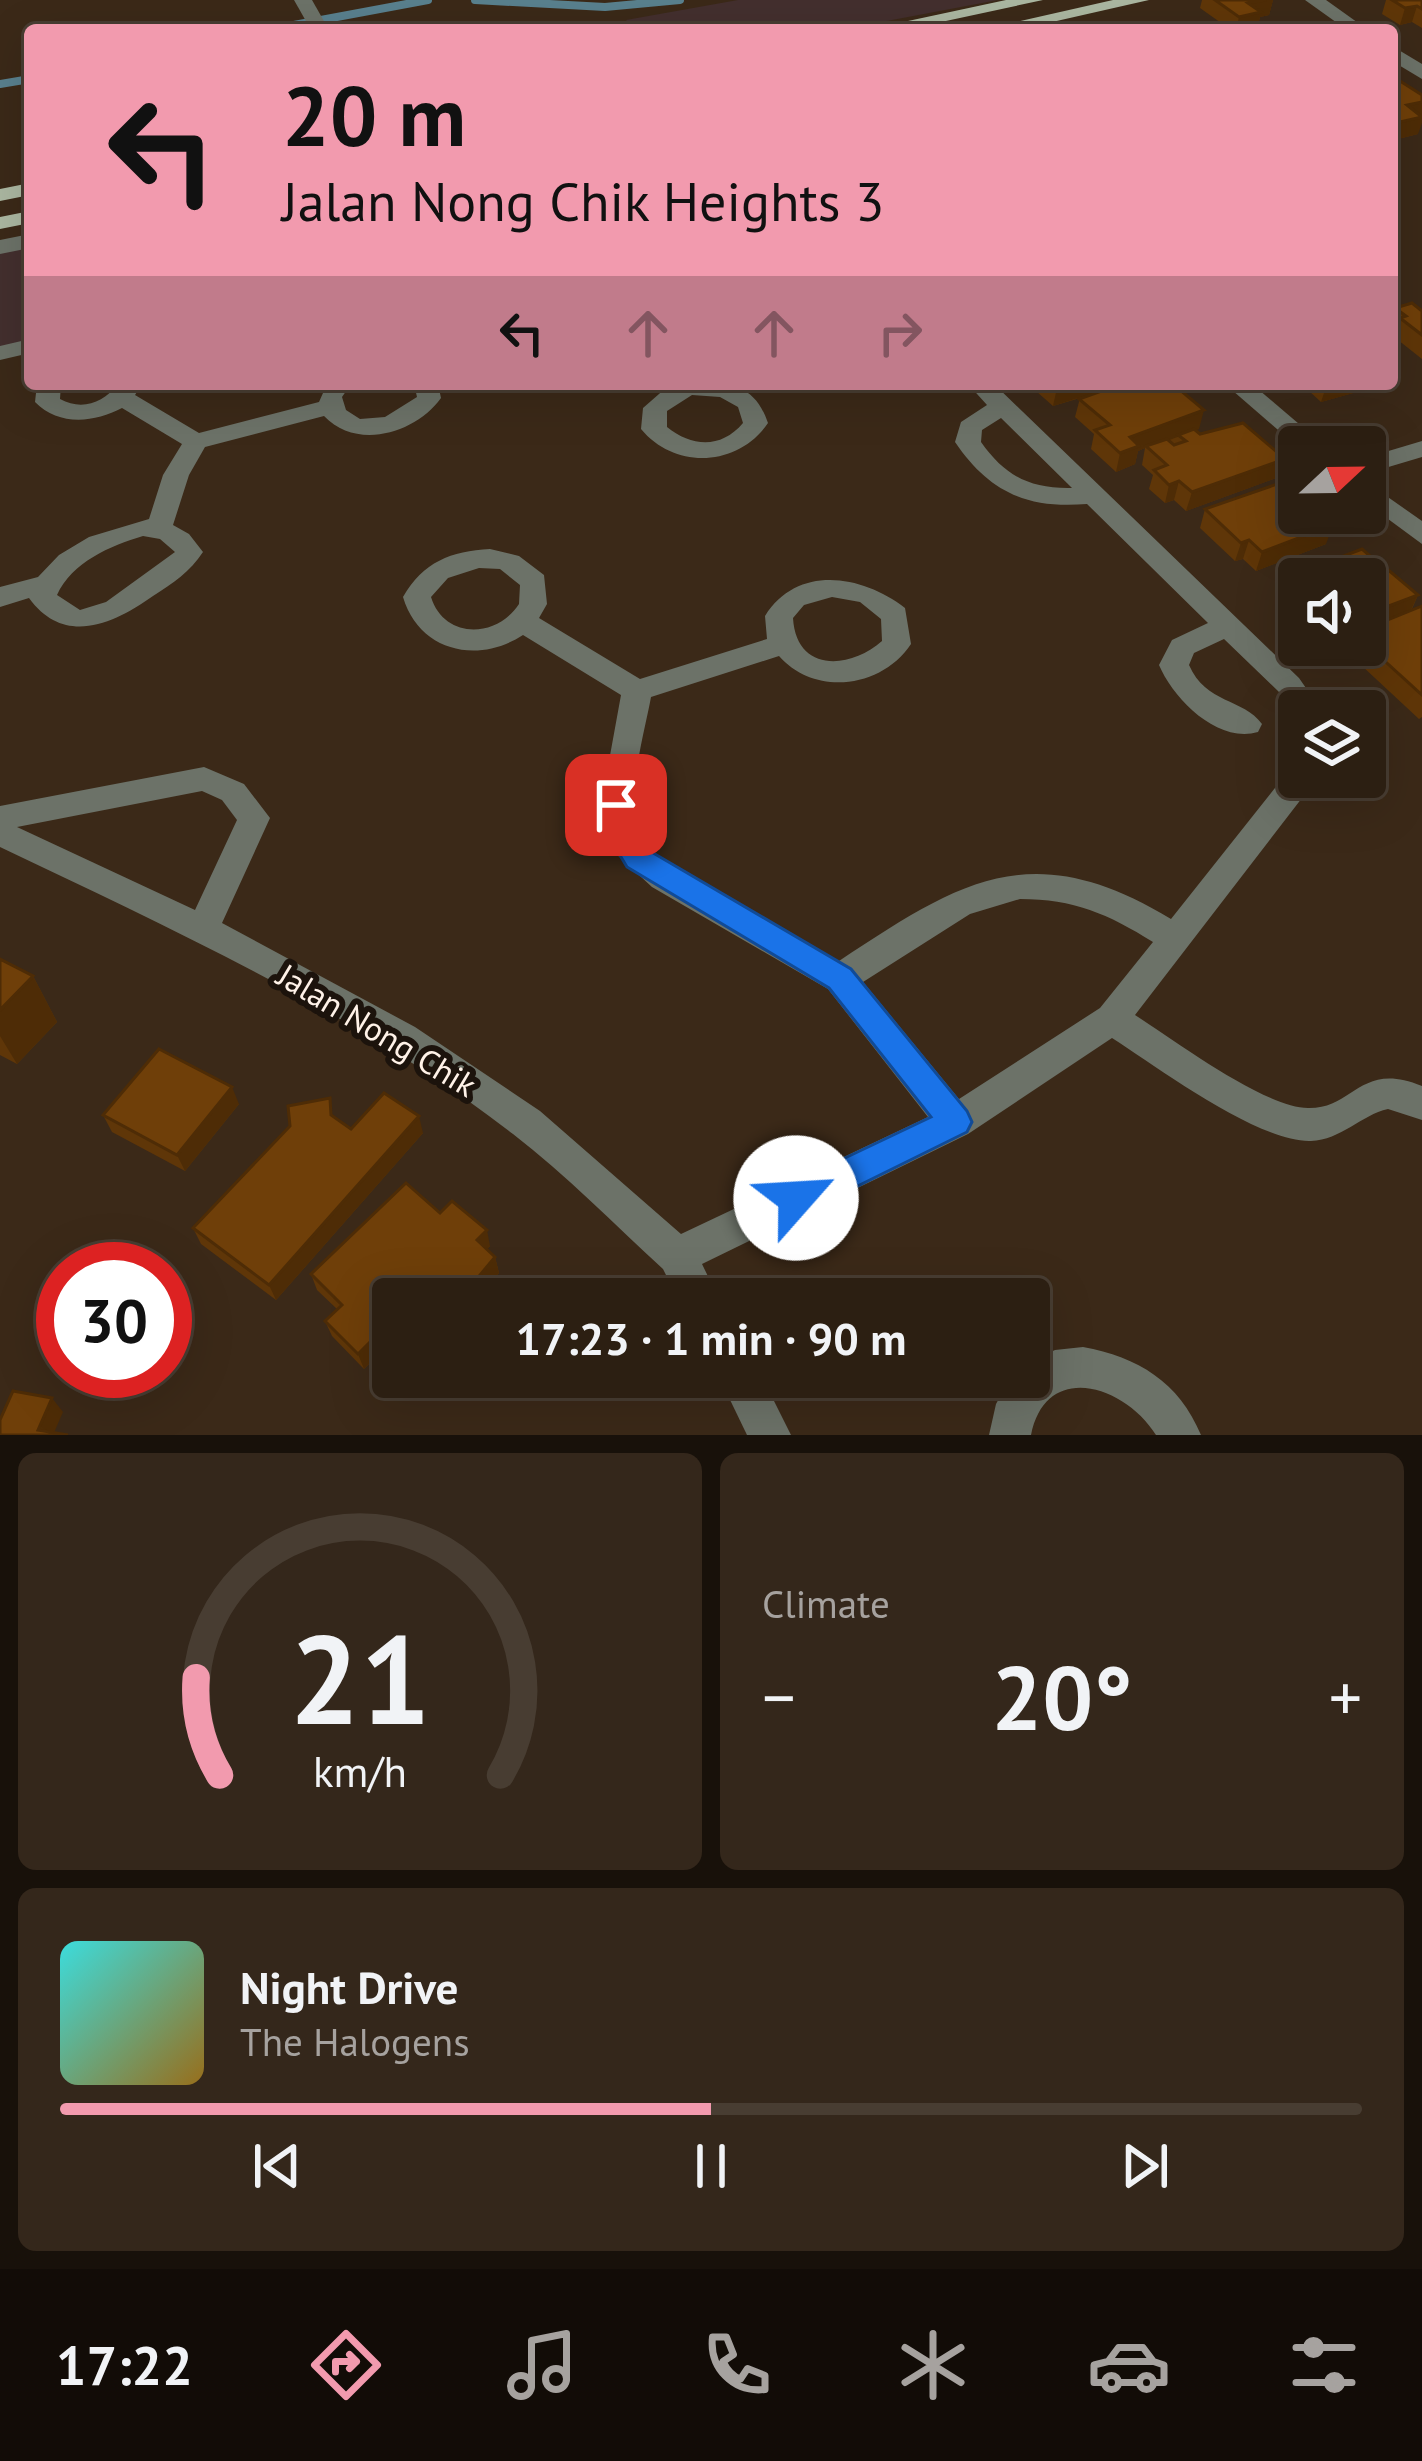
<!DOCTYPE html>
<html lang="en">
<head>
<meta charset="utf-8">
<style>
  body { margin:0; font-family:"PT Sans",sans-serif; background:#34271b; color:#f1f3f6; height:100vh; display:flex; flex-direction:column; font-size:45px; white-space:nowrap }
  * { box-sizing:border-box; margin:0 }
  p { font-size:39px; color:#a6a29f }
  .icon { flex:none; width:66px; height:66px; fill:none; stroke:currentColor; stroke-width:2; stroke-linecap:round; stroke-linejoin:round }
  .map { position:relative; height:1435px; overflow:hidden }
  .details { display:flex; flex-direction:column; gap:18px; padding:18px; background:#18110a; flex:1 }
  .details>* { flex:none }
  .top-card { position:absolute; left:24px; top:24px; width:1374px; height:366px; border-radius:12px; box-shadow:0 12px 48px #0002,0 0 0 3px #483d32; background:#f29aae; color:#111; overflow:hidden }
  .needle { width:78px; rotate:68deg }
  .controls { position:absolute; left:1278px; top:426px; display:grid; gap:24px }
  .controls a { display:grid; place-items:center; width:108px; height:108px; border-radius:12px; background:#2c1f12; box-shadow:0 12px 48px #0002,0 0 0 3px #483d32; font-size:60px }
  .speed { position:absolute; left:36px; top:1242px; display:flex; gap:24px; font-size:60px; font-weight:700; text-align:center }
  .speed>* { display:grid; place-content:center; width:156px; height:156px; border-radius:50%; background:#2c1f12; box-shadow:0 12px 48px #0002,0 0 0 3px #483d32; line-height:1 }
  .speed .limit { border:18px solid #d22; background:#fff; color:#111 }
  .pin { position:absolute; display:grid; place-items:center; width:102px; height:102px; color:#fff; margin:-51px; border-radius:24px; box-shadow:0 6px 18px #0006 }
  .me { position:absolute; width:132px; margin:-66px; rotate:64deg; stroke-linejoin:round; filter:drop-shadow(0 0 9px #0008) }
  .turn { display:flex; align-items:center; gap:42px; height:252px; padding:0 60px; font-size:54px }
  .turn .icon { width:156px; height:156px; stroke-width:2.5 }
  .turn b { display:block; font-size:84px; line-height:102px }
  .lanes { display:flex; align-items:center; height:114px; padding:0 60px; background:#0003; justify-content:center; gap:60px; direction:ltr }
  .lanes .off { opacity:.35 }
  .big { font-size:90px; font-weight:600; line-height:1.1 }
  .details .card { flex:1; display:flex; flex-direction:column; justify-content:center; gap:18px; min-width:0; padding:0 42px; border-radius:18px; background:#34271b }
  .details .dial { align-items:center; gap:0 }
  .dial svg { height:312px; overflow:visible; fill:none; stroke:#483d32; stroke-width:7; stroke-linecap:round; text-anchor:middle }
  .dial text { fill:#f1f3f6; stroke:none }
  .song { display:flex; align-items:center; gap:36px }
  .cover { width:144px; height:144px; border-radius:18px; background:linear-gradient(135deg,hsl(180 70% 55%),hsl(40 70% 35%)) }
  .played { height:12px; border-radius:6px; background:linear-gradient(90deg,#f29aae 50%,#483d32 50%) }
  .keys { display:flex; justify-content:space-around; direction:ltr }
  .heat { display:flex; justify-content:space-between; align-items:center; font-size:66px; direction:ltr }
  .details .tiles { flex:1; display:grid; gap:18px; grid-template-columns:1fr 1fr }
  .card:last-child { grid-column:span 2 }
  .trip { position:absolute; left:372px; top:1278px; width:678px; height:120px; border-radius:12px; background:#2c1f12; box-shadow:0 12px 48px #0002,0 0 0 3px #483d32; font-weight:600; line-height:120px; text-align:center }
  .tabs { display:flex; height:192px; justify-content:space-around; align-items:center; background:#120c07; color:#a6a29f }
  .tabs .icon { width:84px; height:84px }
  .tabs .on { color:#f29aae }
  .tabs b { font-size:54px; color:#f1f3f6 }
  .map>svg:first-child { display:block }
  .commercial { fill:#432f2e }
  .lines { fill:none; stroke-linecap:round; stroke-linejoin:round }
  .stream { stroke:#59808e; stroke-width:8 }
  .minor { fill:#6c7268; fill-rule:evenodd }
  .major { fill:#abb7a1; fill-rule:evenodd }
  .wall { fill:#5f3608 }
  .shaded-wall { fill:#4e2c06 }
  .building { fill:#6f3f09; stroke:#4e2c06; stroke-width:3 }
  .route { fill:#1a73e8; stroke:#114b97; stroke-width:3 }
  .labels { text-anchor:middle; stroke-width:12; stroke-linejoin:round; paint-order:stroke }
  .street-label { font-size:33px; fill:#fff2e8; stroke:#1c130c }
</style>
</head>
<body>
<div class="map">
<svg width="1422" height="1435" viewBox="0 0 1422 1435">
  <rect width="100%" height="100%" fill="#3b2918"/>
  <!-- commercial -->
  <g class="commercial">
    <path d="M738 0H998L839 30H634L626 20Z"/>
    <path d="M30 246V341L0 347V252Z"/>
  </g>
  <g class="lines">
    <!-- stream -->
    <g class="stream">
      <path d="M475 0 605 7 680 0"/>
      <path d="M267 30 428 0"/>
      <path d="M0 84 30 79"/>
    </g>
    <!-- minor -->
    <g class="minor">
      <path d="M294 0H312L329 30H311Z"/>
      <path d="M1305 0H1326L1368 30H1347Z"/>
      <path d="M1392 46 1422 64V79L1392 61Z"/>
      <path d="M30 234V248L0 254V240Z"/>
      <path d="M30 339V353L0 360V346Z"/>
      <path d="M37 384H61L60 399C82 411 103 403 118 384H142L135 395 199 433 319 402 327 384H351L342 397 346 410 360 419 385 417 417 397 414 384H438L441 398C416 433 357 451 324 416L205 447 189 475 173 525 189 534 203 552C190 572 173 583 153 596 112 625 64 646 29 598L0 607V587L38 577 59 555 89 537 149 519 163 475 182 444 122 408C94 423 58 426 35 402ZM143 536 160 539 175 552 106 602 80 610 57 595C72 562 110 546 143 536Z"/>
      <path d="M679 384C721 384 752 377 768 423 739 466 676 471 641 429L643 408 667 387ZM692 395 720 397 738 407 743 423C721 449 692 447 667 427V411Z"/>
      <path d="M968 384H994L1299 678 1322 711H1299L1296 719 1279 692 1224 639 1194 653 1189 665C1206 704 1243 698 1262 724L1258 732C1217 744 1173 698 1159 665L1172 640 1208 623 1087 504C1027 509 989 492 955 442L961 422 987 405ZM1001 418 1072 488C1030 489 1005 476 981 442L982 430Z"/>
      <path d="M1225 384H1252L1326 447 1299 448Z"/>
      <path d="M1422 441V457L1365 474V458Z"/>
      <path d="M1365 481 1422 521V544L1365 502Z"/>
      <path d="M490 549 519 556 544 575 547 604 539 618 640 679 767 639 765 616C798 564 862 575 905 608L911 644C882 688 815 697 779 656L651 697C645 731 623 807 640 837 660 873 797 938 839 961 961 880 1032 835 1171 919L1290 769 1299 766V777H1317L1312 785 1135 1015C1174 1040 1265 1108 1308 1108 1354 1109 1360 1060 1422 1086V1120L1388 1109C1361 1115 1341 1140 1311 1141 1259 1143 1157 1067 1112 1038L968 1134 702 1264 719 1299H678L663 1269C614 1224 566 1175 513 1134 358 1014 176 931 0 847V806L204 767 244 784 270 818 222 923 415 1027 540 1111 681 1234 928 1117 828 989 652 887 614 852 601 805 621 695 523 635C477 665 419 651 403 597 423 562 451 551 490 549ZM479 568 500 569 520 585 519 604C496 639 444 639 431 597L448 578ZM832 597 860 602 881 619 882 641C849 670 796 672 793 618L804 605ZM202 791 222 800 237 820 195 910 17 827ZM1020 899C1074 899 1108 914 1153 942L1100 1008 959 1099 863 982 970 914Z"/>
      <path d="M1083 1347C1138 1357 1179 1382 1201 1435H1156C1125 1385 1046 1360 1031 1435H989L996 1404 1011 1377H1029V1362L1055 1350Z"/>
      <path d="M719 1377H762L791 1435H747Z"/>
    </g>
    <!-- major -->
    <g class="major">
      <path d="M1006 0H1043L904 30H866Z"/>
      <path d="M1113 0H1149L1017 30H981Z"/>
      <path d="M30 183V195L0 201V189Z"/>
      <path d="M30 211V223L0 229V217Z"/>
    </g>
  </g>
  <!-- wall -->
  <g class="wall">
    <path d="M1202 0H1273L1269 15 1260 17 1257 29 1251 30H1231L1200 8Z"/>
    <path d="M1386 0H1422V28L1412 22 1400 25 1382 14Z"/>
    <path d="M1392 82 1418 134 1394 140 1392 138Z"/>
    <path d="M1395 308 1422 311V359L1393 336 1395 331 1392 329V317Z"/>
    <path d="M1028 384H1173L1199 429 1195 430 1200 434 1285 459 1279 477 1186 511 1174 500 1165 503 1149 489 1153 475 1142 465 1145 448 1138 451 1135 464 1116 472 1091 449 1094 434 1075 417 1080 398 1053 406Z"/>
    <path d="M1310 384H1379L1378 386 1321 402 1308 390Z"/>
    <path d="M1205 509 1326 544 1256 571 1243 559 1235 561 1200 528Z"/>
    <path d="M1377 562 1374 570 1418 595 1411 611 1422 606V717L1419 719 1347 652 1350 645H1365V579H1299V602L1289 592 1296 574Z"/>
    <path d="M0 959 33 976 57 1022 17 1064 0 1055Z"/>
    <path d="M239 1104 185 1171 112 1132 103 1115Z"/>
    <path d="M335 1118 351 1129 423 1133 276 1300 201 1244 193 1228Z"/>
    <path d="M440 1213 490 1246 487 1249 495 1257 499 1273 477 1299H393V1365L380 1353 364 1369 332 1336 325 1321 337 1309 317 1290 311 1274Z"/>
  </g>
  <!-- shaded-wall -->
  <g class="shaded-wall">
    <path d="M1266 0H1273L1269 15 1260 17 1257 29 1236 30 1239 17 1248 3Z"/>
    <path d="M1417 6 1412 22 1400 25 1405 8Z"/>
    <path d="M1422 102V123L1418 134 1394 140 1407 105Z"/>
    <path d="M1069 384H1122L1053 406 1057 388Z"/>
    <path d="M1327 384H1379L1378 386 1321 402Z"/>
    <path d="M1204 410 1199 429 1148 448 1146 446 1145 448 1138 451 1135 464 1116 472 1120 453 1130 437Z"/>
    <path d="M1285 459 1279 477 1186 511 1192 492Z"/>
    <path d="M1179 481 1174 500 1165 503 1169 485Z"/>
    <path d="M1333 525 1326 544 1256 571 1262 552Z"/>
    <path d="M1249 540 1243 559 1235 561 1241 543Z"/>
    <path d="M1418 595 1409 614 1365 631V615Z"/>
    <path d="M33 976 57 1022 17 1064 0 1036V1010Z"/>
    <path d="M232 1087 239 1104 185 1171 177 1155Z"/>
    <path d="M419 1116 423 1133 276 1300 269 1285Z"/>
    <path d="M487 1230 490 1246 481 1256 477 1240Z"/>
    <path d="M495 1257 499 1273 477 1299H460Z"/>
    <path d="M374 1338 380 1353 364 1369 358 1354Z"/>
    <path d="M52 1398 63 1412 53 1435 38 1430Z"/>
  </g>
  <!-- building -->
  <g class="building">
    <path d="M1215 0H1266L1248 3 1261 12 1239 17Z"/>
    <path d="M1392 0H1422V9L1417 6 1405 8Z"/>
    <path d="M1400 81 1422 95V102L1407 105 1422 117 1400 122 1392 117V82Z"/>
    <path d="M1412 303 1422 311V335L1400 318 1406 316 1395 308Z"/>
    <path d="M1121 384H1173L1204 410 1130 437 1139 446 1120 453 1095 430 1110 425 1079 399Z"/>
    <path d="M1243 423 1285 459 1192 492 1179 481 1169 485 1154 470 1167 465 1146 446 1167 439 1174 445 1186 441 1178 435 1194 429 1200 434Z"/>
    <path d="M1283 482 1299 496V513H1319L1333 525 1262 552 1249 540 1241 543 1205 509Z"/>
    <path d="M1362 549 1377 562 1368 566 1376 572 1386 568 1418 595 1365 615V579H1301L1296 574Z"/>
    <path d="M1422 606V695L1365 643V629Z"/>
    <path d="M0 959 33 976 0 1010Z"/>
    <path d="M159 1049 232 1087 177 1155 103 1115Z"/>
    <path d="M384 1093 419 1116 269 1285 193 1228 290 1126 288 1106 330 1098 331 1115 351 1129Z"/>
    <path d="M406 1183 440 1213 452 1201 487 1230 477 1240 495 1257 460 1299H393V1355L374 1338 358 1354 325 1321 342 1305 311 1274Z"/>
    <path d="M13 1391 52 1398 38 1430 68 1435H0V1420Z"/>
  </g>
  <!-- route -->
  <path class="route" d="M616 794 627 797 632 825 648 850 851 969 967 1111 972 1122 967 1132 809 1210 796 1215 784 1210 779 1198 784 1187 931 1117 829 988 627 867 603 827 606 797Z"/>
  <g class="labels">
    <!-- street labels -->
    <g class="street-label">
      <text transform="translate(377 1030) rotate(31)" y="12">Jalan Nong Chik</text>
    </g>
  </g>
</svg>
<div class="controls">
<a><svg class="needle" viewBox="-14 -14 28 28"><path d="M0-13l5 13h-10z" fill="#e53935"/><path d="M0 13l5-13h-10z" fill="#a6a29f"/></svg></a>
<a><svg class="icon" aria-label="sound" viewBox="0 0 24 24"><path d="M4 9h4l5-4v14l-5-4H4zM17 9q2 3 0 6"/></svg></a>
<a><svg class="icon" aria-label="layers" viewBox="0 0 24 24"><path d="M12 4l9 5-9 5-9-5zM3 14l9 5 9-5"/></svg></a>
</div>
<div class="speed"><div class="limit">30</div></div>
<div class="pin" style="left:616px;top:805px;background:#d93025"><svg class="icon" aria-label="arrive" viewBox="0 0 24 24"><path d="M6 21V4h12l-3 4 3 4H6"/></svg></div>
<svg class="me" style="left:796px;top:1198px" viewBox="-20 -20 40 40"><circle r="19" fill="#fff"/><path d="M0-13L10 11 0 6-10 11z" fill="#1a73e8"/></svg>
<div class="trip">17:23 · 1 min · 90 m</div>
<div class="top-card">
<div class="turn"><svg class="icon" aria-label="left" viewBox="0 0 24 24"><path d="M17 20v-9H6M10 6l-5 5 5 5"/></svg><div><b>20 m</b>Jalan Nong Chik Heights 3</div></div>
<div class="lanes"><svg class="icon" aria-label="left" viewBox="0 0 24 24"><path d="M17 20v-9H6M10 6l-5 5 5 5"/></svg><svg class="icon off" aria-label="ahead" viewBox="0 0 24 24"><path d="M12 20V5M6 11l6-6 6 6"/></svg><svg class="icon off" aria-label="ahead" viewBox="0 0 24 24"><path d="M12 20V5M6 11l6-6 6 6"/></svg><svg class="icon off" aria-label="right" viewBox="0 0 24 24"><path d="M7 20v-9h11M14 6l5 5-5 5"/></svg></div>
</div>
</div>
<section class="details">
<div class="tiles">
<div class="card dial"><svg viewBox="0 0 100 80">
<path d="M14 69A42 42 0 1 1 86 69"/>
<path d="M14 69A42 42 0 0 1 8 44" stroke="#f29aae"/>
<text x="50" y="56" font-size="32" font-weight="700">21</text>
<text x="50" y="72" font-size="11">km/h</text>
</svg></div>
<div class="card"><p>Climate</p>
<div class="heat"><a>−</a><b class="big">20°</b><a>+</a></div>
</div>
<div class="card">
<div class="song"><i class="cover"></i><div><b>Night Drive</b><p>The Halogens</p></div></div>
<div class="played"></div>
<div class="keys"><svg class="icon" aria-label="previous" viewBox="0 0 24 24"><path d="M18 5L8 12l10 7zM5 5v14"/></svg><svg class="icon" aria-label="pause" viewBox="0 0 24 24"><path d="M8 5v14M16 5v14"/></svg><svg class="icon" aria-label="next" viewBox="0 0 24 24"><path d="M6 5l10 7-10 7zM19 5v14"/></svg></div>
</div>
</div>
</section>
<nav class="tabs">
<b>17:22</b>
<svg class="icon on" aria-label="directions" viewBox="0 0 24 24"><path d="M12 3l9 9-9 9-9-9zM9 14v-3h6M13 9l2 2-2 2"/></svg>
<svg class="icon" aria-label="music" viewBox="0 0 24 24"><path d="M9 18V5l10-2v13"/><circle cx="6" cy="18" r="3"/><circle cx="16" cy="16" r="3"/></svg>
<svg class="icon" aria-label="phone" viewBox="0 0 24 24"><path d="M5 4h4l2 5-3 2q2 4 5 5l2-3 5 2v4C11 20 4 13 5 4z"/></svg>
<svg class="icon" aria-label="climate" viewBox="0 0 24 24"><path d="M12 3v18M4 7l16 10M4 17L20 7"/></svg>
<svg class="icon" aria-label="car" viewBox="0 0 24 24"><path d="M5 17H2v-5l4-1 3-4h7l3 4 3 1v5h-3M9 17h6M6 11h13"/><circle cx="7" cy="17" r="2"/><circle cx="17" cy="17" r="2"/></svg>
<svg class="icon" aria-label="filters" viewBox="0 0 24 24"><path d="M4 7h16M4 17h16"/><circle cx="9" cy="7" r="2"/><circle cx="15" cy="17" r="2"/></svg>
</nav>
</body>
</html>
